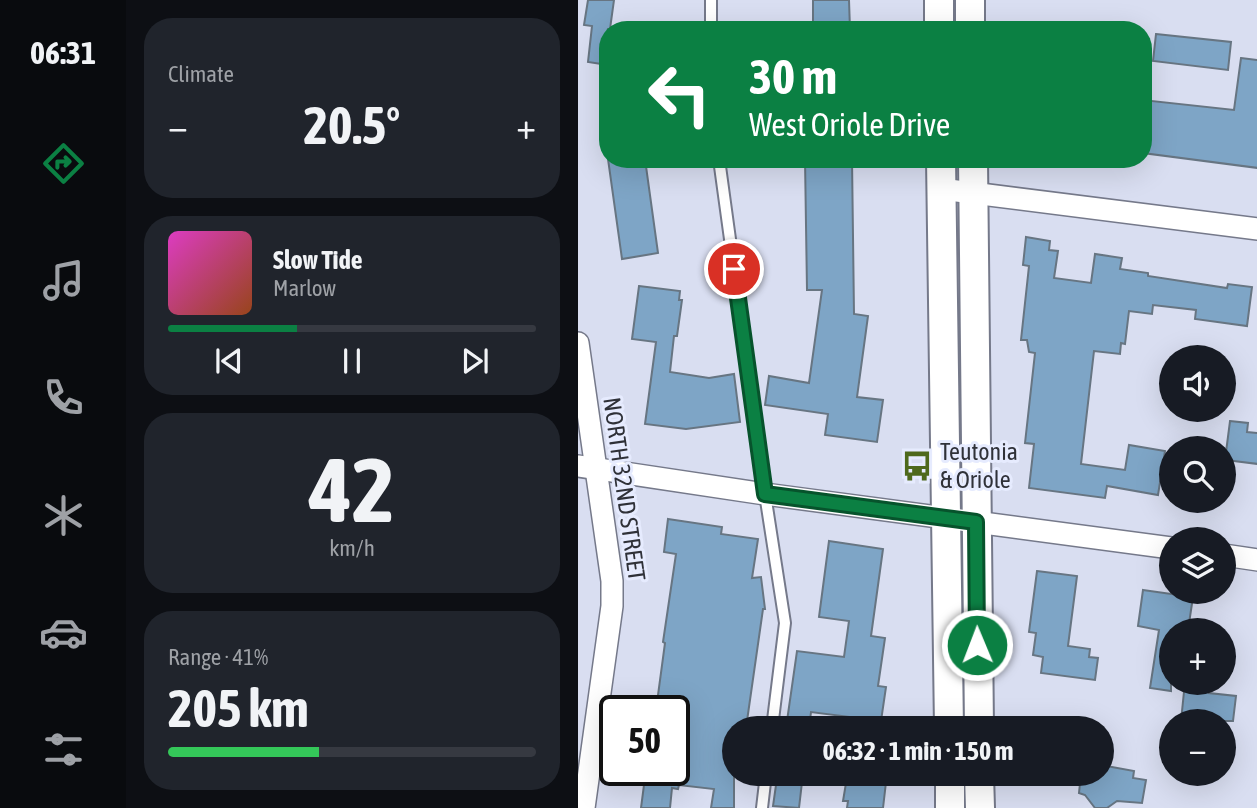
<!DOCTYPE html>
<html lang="en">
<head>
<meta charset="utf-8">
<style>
  body { margin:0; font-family:"Asap Condensed",sans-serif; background:#20242c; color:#f1f3f6; height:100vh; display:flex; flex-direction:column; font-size:26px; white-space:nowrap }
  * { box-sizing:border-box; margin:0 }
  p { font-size:23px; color:#9ea1a6 }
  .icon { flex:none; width:38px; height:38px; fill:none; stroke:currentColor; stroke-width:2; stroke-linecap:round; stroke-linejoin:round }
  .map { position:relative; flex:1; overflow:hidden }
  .side { display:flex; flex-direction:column; gap:18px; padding:18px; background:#0d0f14; width:452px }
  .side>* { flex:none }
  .top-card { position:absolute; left:21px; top:21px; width:553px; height:147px; border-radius:28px; box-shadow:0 7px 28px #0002; background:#0b8043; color:#fff; overflow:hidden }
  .buttons { position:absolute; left:581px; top:345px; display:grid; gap:14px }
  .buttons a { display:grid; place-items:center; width:77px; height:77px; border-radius:50%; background:#171b24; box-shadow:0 7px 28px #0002; font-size:35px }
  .speed { position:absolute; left:21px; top:695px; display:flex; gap:14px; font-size:35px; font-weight:700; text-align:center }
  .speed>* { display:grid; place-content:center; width:91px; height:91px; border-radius:50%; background:#171b24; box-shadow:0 7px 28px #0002; line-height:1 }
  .speed .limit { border:4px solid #111; border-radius:10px; background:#fff; color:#111 }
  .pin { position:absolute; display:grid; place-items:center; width:60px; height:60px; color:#fff; margin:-30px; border:4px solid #fff; border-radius:50%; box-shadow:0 2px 7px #0007 }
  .me { position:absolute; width:77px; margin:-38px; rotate:359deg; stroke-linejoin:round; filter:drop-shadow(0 0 5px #0008) }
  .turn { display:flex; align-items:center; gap:24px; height:147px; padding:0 35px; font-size:32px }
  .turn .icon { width:91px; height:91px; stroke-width:2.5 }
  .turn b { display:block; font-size:49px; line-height:60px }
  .big { font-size:52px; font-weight:700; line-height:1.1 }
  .side .widget { flex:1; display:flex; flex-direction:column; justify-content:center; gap:10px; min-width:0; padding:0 24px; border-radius:28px; background:#20242c }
  .side .dial { align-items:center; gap:0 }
  .dial b { font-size:91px; line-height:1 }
  .song { display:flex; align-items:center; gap:21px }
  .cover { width:84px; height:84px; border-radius:10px; background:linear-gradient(135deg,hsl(310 70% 55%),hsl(20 70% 35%)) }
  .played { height:7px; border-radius:4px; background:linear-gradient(90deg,#0b8043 35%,#363941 35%) }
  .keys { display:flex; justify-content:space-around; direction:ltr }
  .heat { display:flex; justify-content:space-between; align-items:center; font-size:38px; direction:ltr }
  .charge { height:10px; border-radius:5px; background:linear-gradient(90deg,#34c759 41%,#363941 0) }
  .trip { position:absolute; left:144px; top:716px; width:392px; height:70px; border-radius:35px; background:#171b24; box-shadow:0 7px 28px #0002; font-weight:700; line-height:70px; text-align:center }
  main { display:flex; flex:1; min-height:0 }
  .tab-bar { display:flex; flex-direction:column; width:126px; justify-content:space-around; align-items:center; background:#090b0e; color:#9ea1a6 }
  .tab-bar .icon { width:49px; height:49px }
  .tab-bar .active { color:#0b8043 }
  .tab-bar b { font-size:32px; color:#f1f3f6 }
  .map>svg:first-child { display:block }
  .building { fill:#7ea5c6; stroke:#677582; stroke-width:2 }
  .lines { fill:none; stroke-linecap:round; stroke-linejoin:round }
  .service-casing { stroke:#75798a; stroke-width:14 }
  .minor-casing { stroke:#75798a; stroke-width:24 }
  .secondary-casing { stroke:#75798a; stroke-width:32 }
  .service { stroke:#fff; stroke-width:10 }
  .minor { stroke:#fff; stroke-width:21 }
  .secondary { stroke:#fff; stroke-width:28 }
  .route-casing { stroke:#07532c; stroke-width:18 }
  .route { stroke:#0b8043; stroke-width:12 }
  .labels { text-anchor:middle; stroke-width:6; stroke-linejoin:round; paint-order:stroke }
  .poi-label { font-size:24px; fill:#2f3138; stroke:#e6ebfe; text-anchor:start }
  .street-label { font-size:24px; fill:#2f3138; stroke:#e6ebfe }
</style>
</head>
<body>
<main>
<nav class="tab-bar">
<b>06:31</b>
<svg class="icon active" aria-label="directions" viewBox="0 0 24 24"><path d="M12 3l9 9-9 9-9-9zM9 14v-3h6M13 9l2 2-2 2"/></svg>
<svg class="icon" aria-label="music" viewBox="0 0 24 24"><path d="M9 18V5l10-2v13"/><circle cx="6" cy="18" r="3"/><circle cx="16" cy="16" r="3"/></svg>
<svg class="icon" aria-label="phone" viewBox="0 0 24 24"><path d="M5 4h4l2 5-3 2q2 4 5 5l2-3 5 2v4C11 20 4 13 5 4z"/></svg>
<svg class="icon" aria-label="climate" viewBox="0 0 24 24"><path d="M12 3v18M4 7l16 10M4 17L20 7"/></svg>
<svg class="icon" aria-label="car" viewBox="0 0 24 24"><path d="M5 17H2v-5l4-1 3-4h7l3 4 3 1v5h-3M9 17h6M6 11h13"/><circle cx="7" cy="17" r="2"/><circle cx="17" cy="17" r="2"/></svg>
<svg class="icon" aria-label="filters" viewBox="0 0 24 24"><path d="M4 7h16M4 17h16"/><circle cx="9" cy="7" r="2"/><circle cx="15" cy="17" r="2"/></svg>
</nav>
<section class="side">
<div class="widget"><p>Climate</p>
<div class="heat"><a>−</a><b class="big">20.5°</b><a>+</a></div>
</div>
<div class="widget">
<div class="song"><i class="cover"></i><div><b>Slow Tide</b><p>Marlow</p></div></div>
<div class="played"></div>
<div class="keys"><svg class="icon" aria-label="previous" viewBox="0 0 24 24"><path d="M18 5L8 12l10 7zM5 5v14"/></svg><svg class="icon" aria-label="pause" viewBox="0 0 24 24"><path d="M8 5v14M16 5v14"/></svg><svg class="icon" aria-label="next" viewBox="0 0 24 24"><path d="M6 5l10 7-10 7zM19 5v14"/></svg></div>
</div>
<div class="widget dial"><b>42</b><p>km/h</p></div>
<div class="widget"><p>Range · 41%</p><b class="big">205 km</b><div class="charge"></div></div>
</section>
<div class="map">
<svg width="680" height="808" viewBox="0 0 680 808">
  <rect width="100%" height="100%" fill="#d9def1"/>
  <!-- building -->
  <g class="building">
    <path d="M10 0H36L32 29H30V65L10 62 14 26 6 25Z"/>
    <path d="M235 0H271L272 30H235Z"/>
    <path d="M578 34 653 42 650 70 575 61Z"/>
    <path d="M663 58 680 60V168L565 153V100L656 110Z"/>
    <path d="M30 159H67L80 253 44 259Z"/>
    <path d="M227 159H274L276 314 290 316 279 397 305 400 299 442 247 435 250 414 187 405 191 376 231 383 244 290H229Z"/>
    <path d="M448 237 472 241 471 250 480 251 476 278 513 283 517 254 544 258 542 269 570 273V276L649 288 650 284 674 287 669 326 617 319 618 310 575 305 574 314 551 311 547 344 543 343 542 354 516 351 503 464 547 470 551 445 587 451 580 495 529 486 527 498 451 488 456 444 447 443 457 353 451 352 449 340H443L451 266 445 265Z"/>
    <path d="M61 286 102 291 101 300H104L99 336H96L92 372 131 378 156 374 162 422 108 429 67 424 78 342 54 339Z"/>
    <path d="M652 421 670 423 669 432 680 433V464L647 460Z"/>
    <path d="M90 519 144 527 143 534 180 539 174 578 183 577 187 609H185L168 728H156V808H133L136 789 101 785 100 789 94 788 92 808H63L66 785 46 782 47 770H96V710H78L87 643 85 642 98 554 86 552Z"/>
    <path d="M251 541 305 549 293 636 307 638 300 686 308 687 303 721 233 712 231 728H208L219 651 266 657 271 621 241 617Z"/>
    <path d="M459 571 499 576 490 646 512 649 511 657 520 658 517 680 463 673 465 657 455 655 458 633 451 632Z"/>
    <path d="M565 590 615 597 610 630H593V691L572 688 581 630 560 626Z"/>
    <path d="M607 682H633L631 693 658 696 655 721H603Z"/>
    <path d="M523 765 556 771 555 778 568 780 564 803 539 801 529 808H517L507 795 501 793 503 774H523Z"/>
    <path d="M269 777 308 782 305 808H269L270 801H265Z"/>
    <path d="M199 778 224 782 221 808 195 806Z"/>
  </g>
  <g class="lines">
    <!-- service casing -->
    <g class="service-casing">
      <g id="service">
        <path d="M133 0V30"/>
        <path d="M141 159 187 494 207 623 194 728"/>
        <path d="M184 808 188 774"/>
      </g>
    </g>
    <!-- minor casing -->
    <g class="minor-casing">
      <g id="minor">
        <path d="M363 189 680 229"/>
        <path d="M0 343 34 581V606L6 808"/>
        <path d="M0 466 187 494 593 548"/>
        <path d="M646 555 680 560"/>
      </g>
    </g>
    <!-- secondary casing -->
    <g class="secondary-casing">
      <g id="secondary">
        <path d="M361 0V30"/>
        <path d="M392 0V30"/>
        <path d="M363 159 371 728"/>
        <path d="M395 159 401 728"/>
        <path d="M372 774V808"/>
        <path d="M401 774 402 808"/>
      </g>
    </g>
    <!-- service -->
    <use href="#service" class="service"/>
    <!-- minor -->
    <use href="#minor" class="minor"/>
    <!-- secondary -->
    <use href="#secondary" class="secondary"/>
  </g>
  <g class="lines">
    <!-- route casing -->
    <g class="route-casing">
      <path id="route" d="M156 269 187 494 398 522 399 645"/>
    </g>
    <!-- route -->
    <use href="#route" class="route"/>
  </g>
  <!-- icons -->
  <defs>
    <g id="bus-bare" transform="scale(2.415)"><path d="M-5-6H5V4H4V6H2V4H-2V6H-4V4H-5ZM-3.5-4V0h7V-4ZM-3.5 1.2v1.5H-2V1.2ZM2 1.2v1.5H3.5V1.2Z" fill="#4e691c" stroke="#e6ebfe" stroke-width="2.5" paint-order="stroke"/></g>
  </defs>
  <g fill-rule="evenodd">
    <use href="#bus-bare" x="339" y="466"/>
  </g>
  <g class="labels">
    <!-- poi labels -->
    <g class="poi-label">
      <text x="362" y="460">Teutonia<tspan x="362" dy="28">&amp; Oriole</tspan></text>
    </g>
    <!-- street labels -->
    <g class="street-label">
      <text transform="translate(46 489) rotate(82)" y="8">NORTH 32ND STREET</text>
    </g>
  </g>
</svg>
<div class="buttons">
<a><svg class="icon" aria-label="sound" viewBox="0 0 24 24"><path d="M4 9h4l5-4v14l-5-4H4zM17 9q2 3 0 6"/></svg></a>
<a><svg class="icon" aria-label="search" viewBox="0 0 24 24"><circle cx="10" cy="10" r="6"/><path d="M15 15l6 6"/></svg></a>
<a><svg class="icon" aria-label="layers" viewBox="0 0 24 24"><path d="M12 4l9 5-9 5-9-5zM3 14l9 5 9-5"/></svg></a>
<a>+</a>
<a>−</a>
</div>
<div class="speed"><div class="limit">50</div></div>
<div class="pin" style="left:156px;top:269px;background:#d93025"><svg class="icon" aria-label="arrive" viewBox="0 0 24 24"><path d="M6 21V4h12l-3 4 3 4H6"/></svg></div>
<svg class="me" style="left:399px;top:645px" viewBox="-20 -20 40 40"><circle r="17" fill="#0b8043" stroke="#fff" stroke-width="3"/><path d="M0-11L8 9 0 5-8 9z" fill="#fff"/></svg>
<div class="trip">06:32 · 1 min · 150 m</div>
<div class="top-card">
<div class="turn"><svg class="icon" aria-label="left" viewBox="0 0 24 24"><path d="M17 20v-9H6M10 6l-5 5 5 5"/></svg><div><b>30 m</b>West Oriole Drive</div></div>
</div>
</div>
</main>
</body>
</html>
